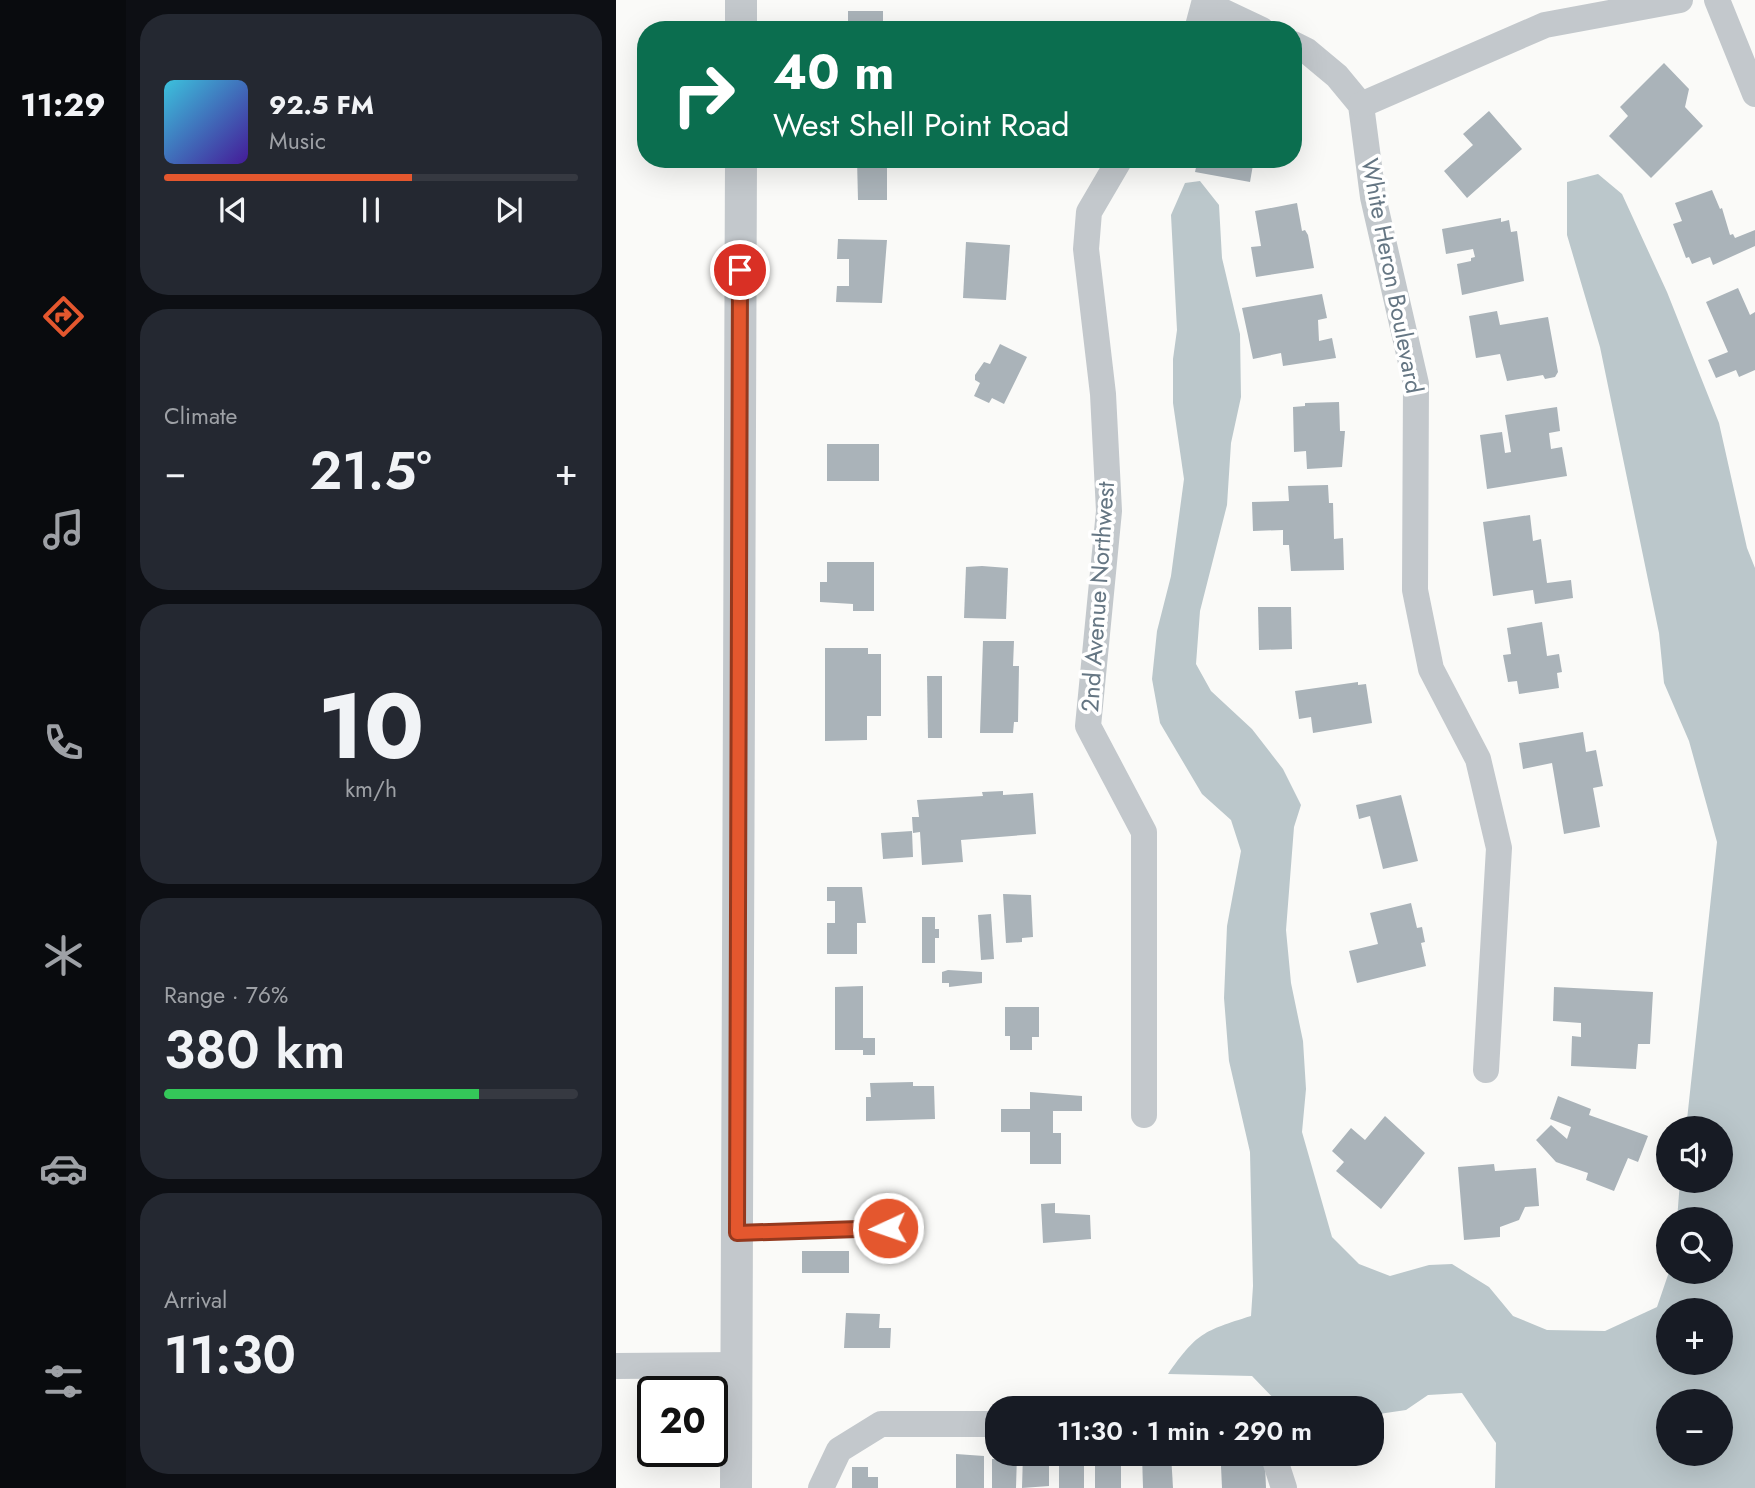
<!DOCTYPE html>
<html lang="en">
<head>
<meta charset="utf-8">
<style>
  body { margin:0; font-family:Jost,sans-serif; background:#242831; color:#f1f3f6; height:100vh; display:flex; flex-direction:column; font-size:26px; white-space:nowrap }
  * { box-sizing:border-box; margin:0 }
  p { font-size:23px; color:#9ea1a6 }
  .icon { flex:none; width:38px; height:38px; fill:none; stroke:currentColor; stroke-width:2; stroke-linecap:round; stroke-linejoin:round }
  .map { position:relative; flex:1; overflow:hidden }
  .sheet { display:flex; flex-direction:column; gap:14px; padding:14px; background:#0d0f14; width:490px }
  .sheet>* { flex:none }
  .banner { position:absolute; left:21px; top:21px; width:665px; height:147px; border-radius:28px; box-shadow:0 7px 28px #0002; background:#0b6e4f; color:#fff; overflow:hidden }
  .fabs { position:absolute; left:1040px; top:1116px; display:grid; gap:14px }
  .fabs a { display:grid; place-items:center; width:77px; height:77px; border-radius:50%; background:#171b24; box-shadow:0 7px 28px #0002; font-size:35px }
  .speed { position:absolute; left:21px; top:1376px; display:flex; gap:14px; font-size:35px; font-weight:700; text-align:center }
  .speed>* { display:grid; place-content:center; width:91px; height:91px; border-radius:50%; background:#171b24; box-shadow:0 7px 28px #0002; line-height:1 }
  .speed .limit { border:4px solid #111; border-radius:10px; background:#fff; color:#111 }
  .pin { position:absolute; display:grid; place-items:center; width:60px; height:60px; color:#fff; margin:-30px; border:4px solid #fff; border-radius:50%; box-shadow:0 2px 7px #0007 }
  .me { position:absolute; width:77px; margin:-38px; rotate:267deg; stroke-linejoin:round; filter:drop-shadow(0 0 5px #0008) }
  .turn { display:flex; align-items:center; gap:24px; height:147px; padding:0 21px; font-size:32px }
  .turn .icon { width:91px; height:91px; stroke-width:2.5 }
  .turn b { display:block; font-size:49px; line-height:60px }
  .big { font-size:52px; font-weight:600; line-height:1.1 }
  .sheet .widget { flex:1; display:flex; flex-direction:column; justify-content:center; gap:10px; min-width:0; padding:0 24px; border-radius:28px; background:#242831 }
  .sheet .dial { align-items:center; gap:0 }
  .dial b { font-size:91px; line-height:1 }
  .song { display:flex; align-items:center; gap:21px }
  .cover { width:84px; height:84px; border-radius:10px; background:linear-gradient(135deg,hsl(190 70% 55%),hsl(260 70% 35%)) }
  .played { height:7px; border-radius:4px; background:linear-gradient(90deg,#e4572e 60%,#363941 60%) }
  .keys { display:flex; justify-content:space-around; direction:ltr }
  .heat { display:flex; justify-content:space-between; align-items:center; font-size:38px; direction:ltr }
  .charge { height:10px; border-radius:5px; background:linear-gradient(90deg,#34c759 76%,#363941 0) }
  .trip { position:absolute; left:369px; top:1396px; width:399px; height:70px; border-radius:28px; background:#171b24; box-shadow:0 7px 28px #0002; font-weight:600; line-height:70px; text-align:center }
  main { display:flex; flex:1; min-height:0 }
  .tabs { display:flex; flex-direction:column; width:126px; justify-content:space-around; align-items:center; background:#090b0e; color:#9ea1a6 }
  .tabs .icon { width:49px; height:49px }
  .tabs .on { color:#e4572e }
  .tabs b { font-size:32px; color:#f1f3f6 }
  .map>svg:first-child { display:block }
  .water { fill:#bbc7cb; fill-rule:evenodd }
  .building { fill:#aab3b9 }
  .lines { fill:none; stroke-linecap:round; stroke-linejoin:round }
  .service { stroke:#c3c8cc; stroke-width:12 }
  .minor { stroke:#c3c8cc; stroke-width:26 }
  .tertiary { stroke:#c3c8cc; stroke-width:32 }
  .route-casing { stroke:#94391e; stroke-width:18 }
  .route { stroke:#e4572e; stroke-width:12 }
  .labels { text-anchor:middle; stroke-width:7; stroke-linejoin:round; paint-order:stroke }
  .street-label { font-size:24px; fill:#657683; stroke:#fff }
</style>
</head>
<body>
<main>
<nav class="tabs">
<b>11:29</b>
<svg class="icon on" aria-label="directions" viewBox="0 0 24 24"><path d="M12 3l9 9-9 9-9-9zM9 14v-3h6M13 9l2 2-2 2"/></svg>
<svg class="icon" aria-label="music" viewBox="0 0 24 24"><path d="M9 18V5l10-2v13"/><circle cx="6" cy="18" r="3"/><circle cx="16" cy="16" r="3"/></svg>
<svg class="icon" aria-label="phone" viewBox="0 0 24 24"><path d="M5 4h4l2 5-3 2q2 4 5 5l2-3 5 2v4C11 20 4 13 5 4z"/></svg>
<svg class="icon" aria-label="climate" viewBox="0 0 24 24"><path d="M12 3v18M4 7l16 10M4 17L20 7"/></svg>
<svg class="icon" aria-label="car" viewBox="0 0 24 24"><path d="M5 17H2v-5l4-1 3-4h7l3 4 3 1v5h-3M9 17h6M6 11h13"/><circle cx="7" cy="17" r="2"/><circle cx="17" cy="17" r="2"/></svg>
<svg class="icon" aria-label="filters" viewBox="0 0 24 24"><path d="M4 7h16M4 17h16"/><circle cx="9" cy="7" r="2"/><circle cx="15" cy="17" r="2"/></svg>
</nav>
<section class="sheet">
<div class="widget">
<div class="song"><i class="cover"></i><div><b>92.5 FM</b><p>Music</p></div></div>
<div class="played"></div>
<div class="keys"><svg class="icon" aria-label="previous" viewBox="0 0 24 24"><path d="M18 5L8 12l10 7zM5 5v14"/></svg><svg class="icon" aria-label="pause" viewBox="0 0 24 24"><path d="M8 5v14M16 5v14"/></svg><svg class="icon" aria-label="next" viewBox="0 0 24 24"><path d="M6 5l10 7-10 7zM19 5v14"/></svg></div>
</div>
<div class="widget"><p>Climate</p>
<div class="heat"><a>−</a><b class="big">21.5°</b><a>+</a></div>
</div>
<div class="widget dial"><b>10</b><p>km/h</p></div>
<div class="widget"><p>Range · 76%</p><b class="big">380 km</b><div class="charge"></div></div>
<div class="widget"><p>Arrival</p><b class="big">11:30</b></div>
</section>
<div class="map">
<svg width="1139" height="1488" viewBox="0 0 1139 1488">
  <rect width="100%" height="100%" fill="#fafaf8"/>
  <!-- water -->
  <path class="water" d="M982 174 1006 194 1051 292 1103 423 1131 548 1139 568V1488H879L880 1443 846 1393 812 1395 790 1410 756 1415V1409L665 1406 636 1376 552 1374C581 1333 587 1331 635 1316L637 1286 634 1152 613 1061 608 998 611 926 625 851 615 820 586 794 544 723 536 679 541 631 555 576 568 479 557 403V359L561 330 555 215 569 183 584 181 603 205 606 258 624 334 625 397 615 443 611 505 584 611 580 664 595 691 636 729 667 769 685 805 678 827 670 930 675 983 687 1041 690 1089 686 1132 716 1237 743 1264 774 1276 813 1265 836 1264 873 1287 897 1316 931 1330 989 1331 1041 1307 1053 1272H1104V1220H1061L1064 1181H1104V1129H1070L1101 842 1073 741 1048 683 1043 633 984 347 951 235V182ZM1052 1311H1104V1363H1052ZM1052 1402H1104V1454H1052Z"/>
  <!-- building -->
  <g class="building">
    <path d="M232 11H267V27L275 30H232Z"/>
    <path d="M1048 63 1073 89 1069 107 1087 126 1035 178 993 136 1012 116 1004 107Z"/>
    <path d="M873 111 906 149 851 198 828 171 857 145 847 134Z"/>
    <path d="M241 159H271V200H242Z"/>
    <path d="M582 159H638L634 182 579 172Z"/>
    <path d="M1096 190 1104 209 1106 208 1114 235 1117 234 1119 238 1139 230V246L1097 265 1094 257 1076 264 1073 257 1070 258 1057 224 1066 221 1059 203Z"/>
    <path d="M681 203 686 231 689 230 692 235 698 268 640 277 635 247 645 246 639 211Z"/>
    <path d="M885 218V222L893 220 895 232 901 231 908 281 846 295 841 264 855 261V258L859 257 857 249 830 254 826 229Z"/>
    <path d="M222 239 271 240 266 303 220 302 221 286H233V259H221Z"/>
    <path d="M350 242 394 245 390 300 347 298Z"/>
    <path d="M1122 288 1134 315 1139 312V370L1123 377 1120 370 1100 378 1092 360 1112 352 1090 302Z"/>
    <path d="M706 294 711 318 702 320 703 341 716 338 720 358 667 366 665 353 637 359 626 308Z"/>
    <path d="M881 311 884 325 932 317 942 372 939 377 929 379 927 375 891 381 884 354 860 358 853 316Z"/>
    <path d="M384 344 411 357 388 404 376 398 373 403 358 396 364 383 359 380V375L368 362 374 364Z"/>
    <path d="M723 402 724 431H729L726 467 691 469 690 451 678 452 677 407 689 406V403Z"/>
    <path d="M941 407 944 431 933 433 935 449 946 447 951 476 871 489 864 435 886 432 889 453 895 452 889 415Z"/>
    <rect x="211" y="444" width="52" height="37"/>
    <path d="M712 485 713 503H717L718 539 727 538 728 570 675 571 673 545H667V530L637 531 636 502 673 501 672 486Z"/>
    <path d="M914 515 917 541 925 539 931 583 955 580 957 598 919 604 917 590 877 596 867 522Z"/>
    <path d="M211 562H258V611H237V604L204 602V582H211Z"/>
    <path d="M366 566 392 568 390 619 348 618 350 567Z"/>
    <path d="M642 607H675L676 649 643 650Z"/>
    <path d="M926 622 931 656 943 654 946 672 941 673 943 688 903 694 901 681 892 682 887 655 895 654 891 628Z"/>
    <path d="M367 641H398L397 666H403L402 722H398L397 733H364Z"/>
    <path d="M209 648H252V654H265V716H251V740L209 741Z"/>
    <path d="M311 676H326V738H312Z"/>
    <path d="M742 682V685L750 684 756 723 697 733 695 717 683 719 679 691Z"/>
    <path d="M967 732 970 752 980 750 987 786 977 788 984 827 948 834 936 763 907 769 903 743Z"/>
    <path d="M387 791V795L417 793 420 834 345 840 347 862 306 865 304 832 297 833 296 817H303L301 800 367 796 366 792Z"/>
    <path d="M785 795 802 861 767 869 754 816 743 819 740 805Z"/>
    <path d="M296 831 297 857 267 859 265 833Z"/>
    <path d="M211 887H246L250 923H241V954H211V923H219V901H211Z"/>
    <path d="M387 894 415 895 417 937 406 938V942L390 943Z"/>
    <path d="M795 903 801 928 806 927 809 942 805 943 810 966 741 983 733 951 762 944 754 913Z"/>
    <path d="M375 914 378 959 365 960 362 915Z"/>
    <path d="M306 917H319V929H323V938H319V963H306Z"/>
    <path d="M332 970 366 972V983L333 987V983H326V972Z"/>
    <path d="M247 986V1038H259V1055H247V1050H219V987Z"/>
    <path d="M938 987 1037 992 1034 1044H1022L1020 1069 955 1066 956 1036 965 1037V1023L937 1021Z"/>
    <path d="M389 1007H423V1037H416V1050H394V1036H389Z"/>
    <path d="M297 1082V1086H318L319 1119 250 1121V1097H255L254 1083Z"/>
    <path d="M414 1092 466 1096V1111H437V1133H445V1164H414V1132H385V1109H414Z"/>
    <path d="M942 1096 975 1109 973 1115 1032 1136 1022 1162 1012 1158 998 1191 970 1180 972 1173 940 1162 920 1140 935 1125 951 1139 955 1127 934 1119Z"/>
    <path d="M769 1116 809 1153 765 1209 720 1171 728 1162 716 1151 735 1128 749 1140Z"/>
    <path d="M878 1164 879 1171 920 1168 923 1206 909 1207 903 1220 884 1227V1237L848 1240 842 1167Z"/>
    <path d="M439 1203V1213L474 1215 475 1239 427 1243 425 1204Z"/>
    <rect x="186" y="1251" width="47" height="22"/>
    <path d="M230 1313 264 1314 263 1328H275L274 1348H228Z"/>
    <path d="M340 1454 368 1456V1488H340Z"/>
    <path d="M386 1454H401L400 1488H376V1459H386Z"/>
    <path d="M407 1454 433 1456V1486L406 1488Z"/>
    <rect x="443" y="1454" width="25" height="34"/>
    <rect x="479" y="1454" width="26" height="34"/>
    <path d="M526 1454H555L557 1488H527Z"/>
    <path d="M619 1463 649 1464 650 1488H606L605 1466Z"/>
    <path d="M236 1467H252V1477H262V1488H236Z"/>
  </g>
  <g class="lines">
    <!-- service -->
    <path class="service" d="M121 1233 272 1228"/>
    <!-- minor -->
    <g class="minor">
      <path d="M592 0 589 3 646 30"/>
      <path d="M1101 0 1139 94"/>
      <path d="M581 30 589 0"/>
      <path d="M677 44 691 51 721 76 745 105 757 197 800 384 799 590 815 669 862 759 883 848 870 1070"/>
      <path d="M745 105 929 25 1064 0"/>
      <path d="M504 159 473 212 470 249 487 394 493 511 472 726 528 832V1115"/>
      <path d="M0 1366 120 1365"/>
      <path d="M657 1454 668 1488"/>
      <path d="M205 1488 223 1450 265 1424H382"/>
    </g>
    <!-- tertiary -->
    <g class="tertiary">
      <path d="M125 30V0"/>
      <path d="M120 1488 125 159"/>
    </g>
  </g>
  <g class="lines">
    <!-- route casing -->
    <g class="route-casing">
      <path id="route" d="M124 270 121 1233 272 1228"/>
    </g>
    <!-- route -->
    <use href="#route" class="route"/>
  </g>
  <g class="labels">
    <!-- street labels -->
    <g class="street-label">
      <text transform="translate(776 276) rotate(79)" y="8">White Heron Boulevard</text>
      <text transform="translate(482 597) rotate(-86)" y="8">2nd Avenue Northwest</text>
    </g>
  </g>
</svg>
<div class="fabs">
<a><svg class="icon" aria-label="sound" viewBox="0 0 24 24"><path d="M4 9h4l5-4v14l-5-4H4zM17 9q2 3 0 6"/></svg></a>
<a><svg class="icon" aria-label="search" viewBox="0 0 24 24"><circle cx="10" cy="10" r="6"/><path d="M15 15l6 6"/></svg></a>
<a>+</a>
<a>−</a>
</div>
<div class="speed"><div class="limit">20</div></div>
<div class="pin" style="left:124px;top:270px;background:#d93025"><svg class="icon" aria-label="arrive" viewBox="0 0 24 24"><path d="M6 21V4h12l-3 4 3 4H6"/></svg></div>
<svg class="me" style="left:272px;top:1228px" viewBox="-20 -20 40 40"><circle r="17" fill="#e4572e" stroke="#fff" stroke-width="3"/><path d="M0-11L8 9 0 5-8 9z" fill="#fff"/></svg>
<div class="trip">11:30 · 1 min · 290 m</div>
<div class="banner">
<div class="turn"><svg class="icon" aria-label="right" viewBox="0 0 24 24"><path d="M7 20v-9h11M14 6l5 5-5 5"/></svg><div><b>40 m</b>West Shell Point Road</div></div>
</div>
</div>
</main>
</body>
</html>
